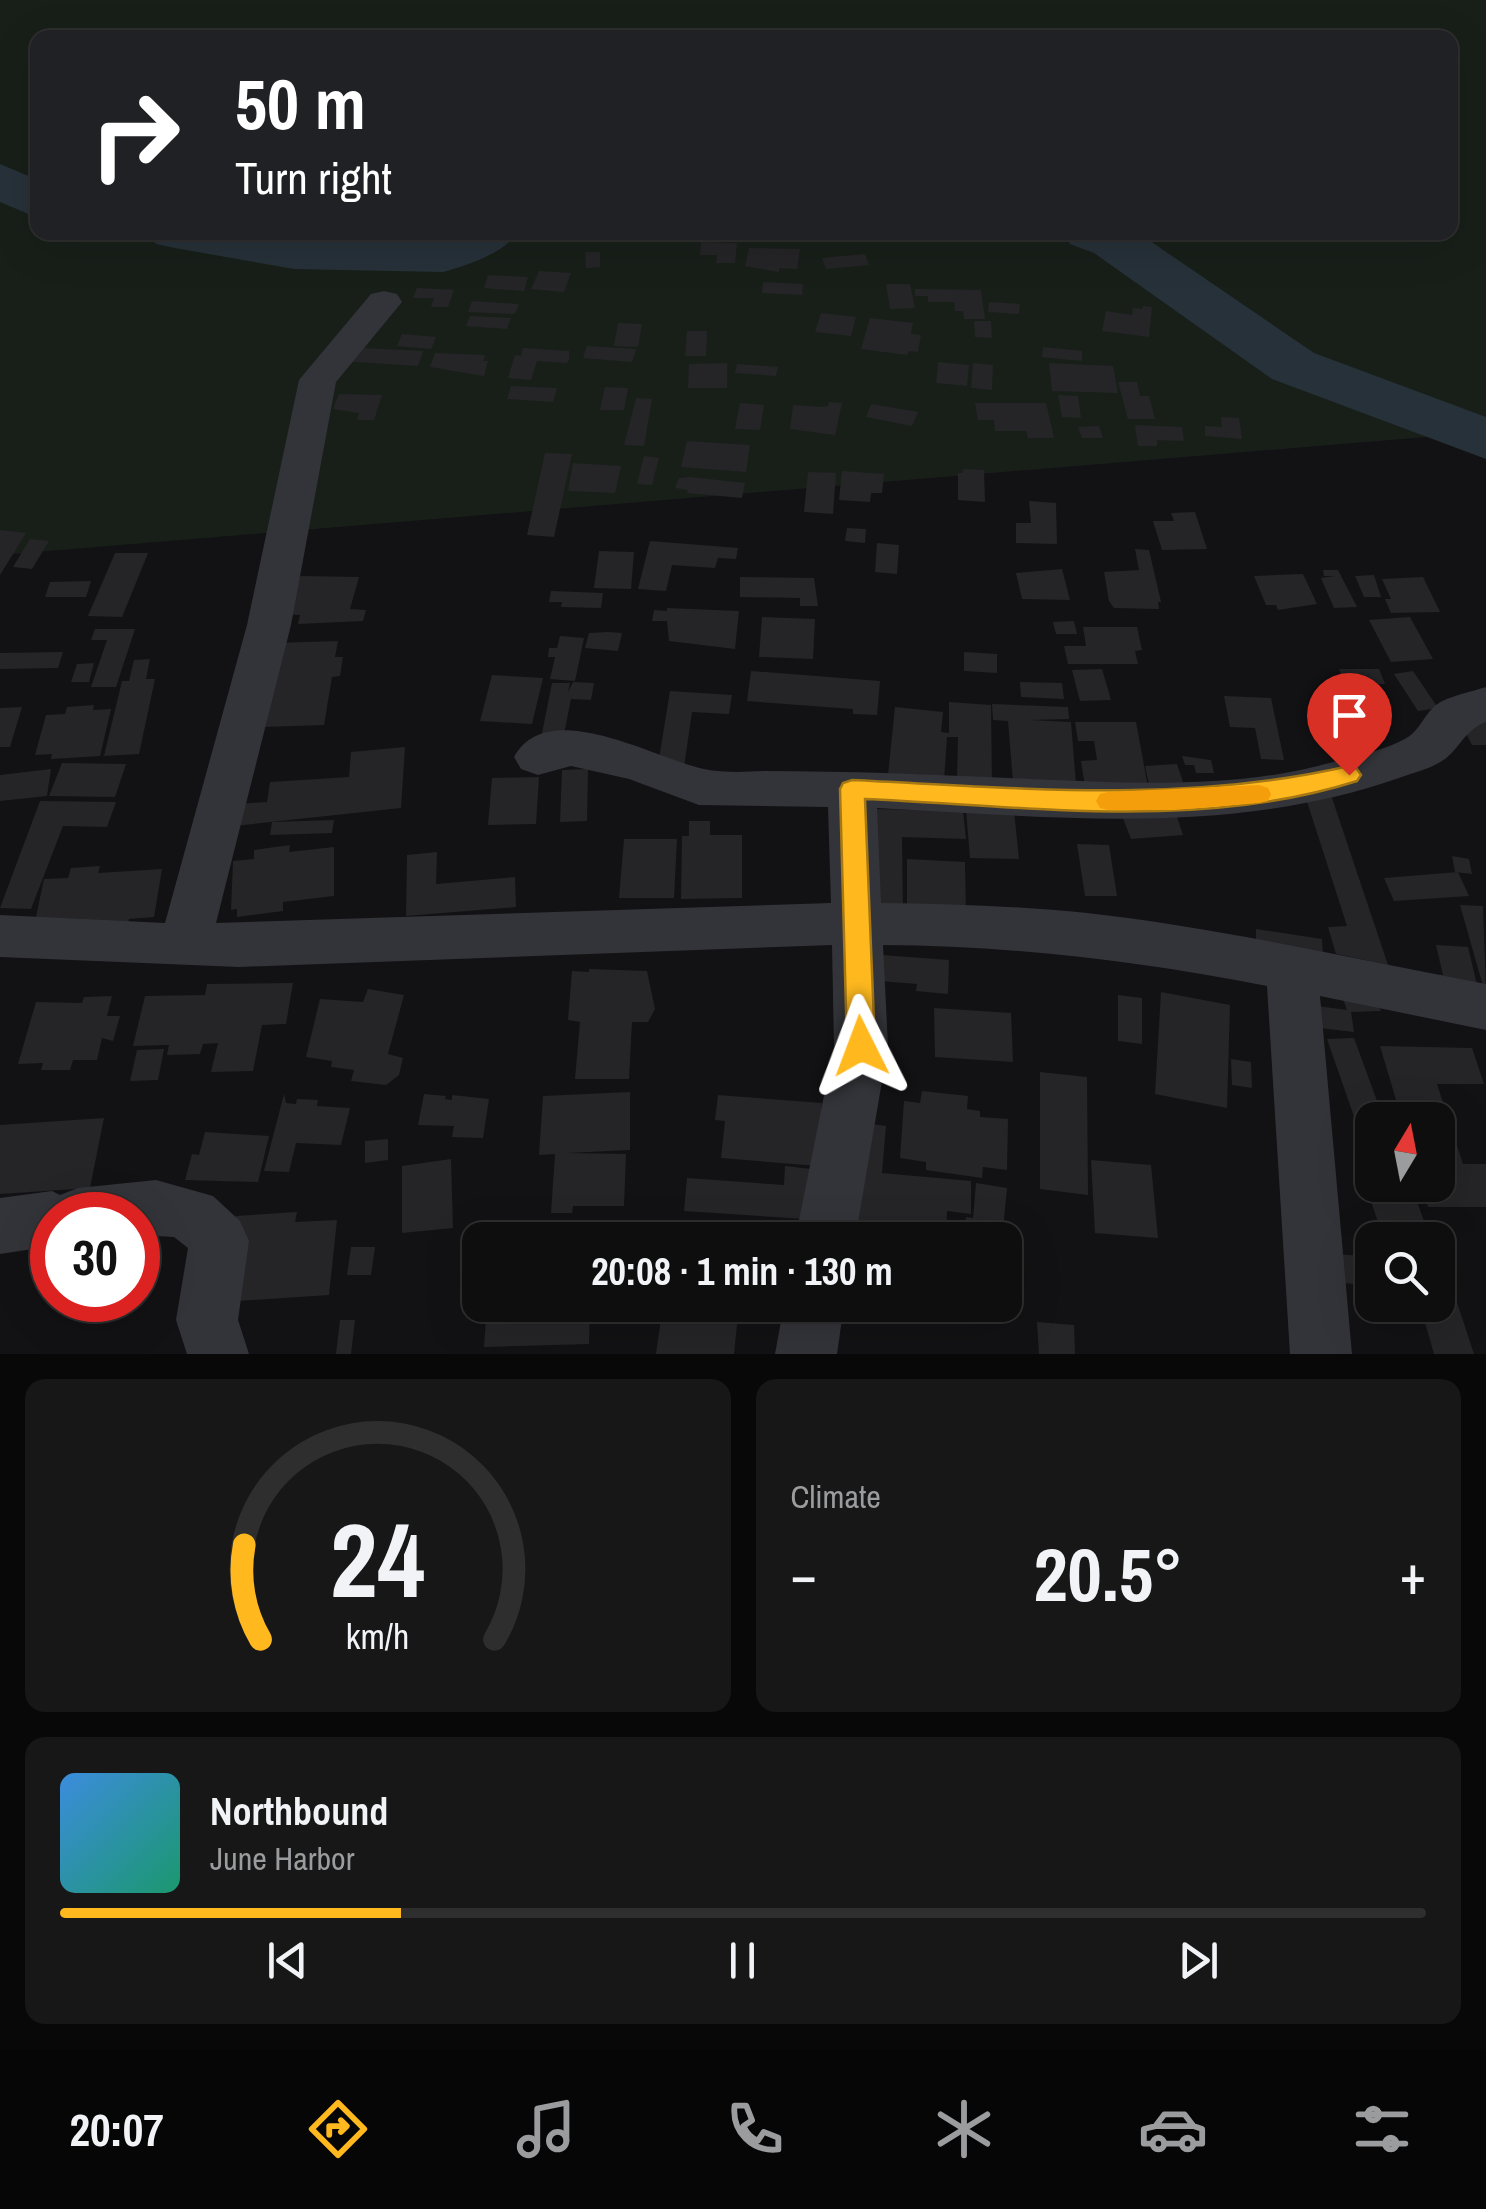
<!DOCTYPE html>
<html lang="en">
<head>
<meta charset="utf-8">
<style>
  body { margin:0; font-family:"Archivo Narrow",sans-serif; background:#171718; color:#f1f3f6; height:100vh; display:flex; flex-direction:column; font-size:38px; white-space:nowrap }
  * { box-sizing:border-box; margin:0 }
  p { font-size:32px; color:#9b9c9e }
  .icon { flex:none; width:55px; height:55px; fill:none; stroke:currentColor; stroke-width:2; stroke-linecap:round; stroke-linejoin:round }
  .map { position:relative; height:1354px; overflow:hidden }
  .drawer { display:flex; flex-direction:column; gap:25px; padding:25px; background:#080808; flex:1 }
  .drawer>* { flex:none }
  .top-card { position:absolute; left:30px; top:30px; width:1428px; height:210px; border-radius:20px; box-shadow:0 10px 40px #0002,0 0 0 2px #2e2e2f; background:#202124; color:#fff; overflow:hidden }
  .needle { width:65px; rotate:10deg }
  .controls { position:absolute; left:1355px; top:1102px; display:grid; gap:20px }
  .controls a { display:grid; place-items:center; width:100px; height:100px; border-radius:20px; background:#0e0e0f; box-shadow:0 10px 40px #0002,0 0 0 2px #2e2e2f; font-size:50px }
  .speed { position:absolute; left:30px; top:1192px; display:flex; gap:20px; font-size:50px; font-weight:700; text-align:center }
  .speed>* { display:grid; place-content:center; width:130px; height:130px; border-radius:50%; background:#0e0e0f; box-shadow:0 10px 40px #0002,0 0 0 2px #2e2e2f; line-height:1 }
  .speed .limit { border:15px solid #d22; background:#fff; color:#111 }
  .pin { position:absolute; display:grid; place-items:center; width:85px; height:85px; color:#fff; margin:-102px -42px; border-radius:50% 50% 50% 0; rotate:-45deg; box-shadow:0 0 10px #0007 }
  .pin .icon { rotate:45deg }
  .me { position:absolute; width:110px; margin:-55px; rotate:357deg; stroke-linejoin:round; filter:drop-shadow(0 0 8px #0008) }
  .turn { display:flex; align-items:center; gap:35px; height:210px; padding:0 40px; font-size:45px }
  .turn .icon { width:130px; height:130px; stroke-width:2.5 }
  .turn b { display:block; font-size:70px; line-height:85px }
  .big { font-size:75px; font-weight:800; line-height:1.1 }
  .drawer .card { flex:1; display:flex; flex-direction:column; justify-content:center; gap:15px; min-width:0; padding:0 35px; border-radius:20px; background:#171718 }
  .drawer .dial { align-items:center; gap:0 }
  .dial svg { height:260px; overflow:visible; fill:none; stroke:#2e2e2f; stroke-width:7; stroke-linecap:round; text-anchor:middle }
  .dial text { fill:#f1f3f6; stroke:none }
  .song { display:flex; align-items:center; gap:30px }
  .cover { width:120px; height:120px; border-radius:15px; background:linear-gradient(135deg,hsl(210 70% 55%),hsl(160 70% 35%)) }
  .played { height:10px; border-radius:5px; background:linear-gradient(90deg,#ffb91f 25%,#2e2e2f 25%) }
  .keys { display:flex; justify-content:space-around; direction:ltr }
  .heat { display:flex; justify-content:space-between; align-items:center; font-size:55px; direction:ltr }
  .drawer .tiles { flex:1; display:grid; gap:25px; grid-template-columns:1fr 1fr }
  .card:last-child { grid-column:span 2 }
  .trip { position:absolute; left:462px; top:1222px; width:560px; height:100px; border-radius:20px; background:#0e0e0f; box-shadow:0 10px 40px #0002,0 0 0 2px #2e2e2f; font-weight:800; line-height:100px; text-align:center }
  .dock { display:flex; height:160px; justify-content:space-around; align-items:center; background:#060606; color:#9b9c9e }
  .dock .icon { width:70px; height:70px }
  .dock .selected { color:#ffb91f }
  .dock b { font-size:45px; color:#f1f3f6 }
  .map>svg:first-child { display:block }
  .green { fill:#181f19; fill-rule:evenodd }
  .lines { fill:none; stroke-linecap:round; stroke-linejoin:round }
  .river { fill:#273139; fill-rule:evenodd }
  .building { fill:#252528 }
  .street { fill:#333439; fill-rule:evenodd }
  .route { fill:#ffb91f; stroke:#a67814; stroke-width:2.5 }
  .slow { fill:#f59e0b }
</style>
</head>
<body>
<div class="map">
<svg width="1486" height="1354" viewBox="0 0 1486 1354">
  <rect width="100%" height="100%" fill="#121214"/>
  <!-- green -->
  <path class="green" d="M0 0H1486V432L0 555ZM38 38H1450V232H38Z"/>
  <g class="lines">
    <!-- river -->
    <g class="river">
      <path d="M0 164 38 180V218L0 202Z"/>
      <path d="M148 232 434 238 446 232H518C503 254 468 265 443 272L294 269 175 248 156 244Z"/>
      <path d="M1062 232H1137L1314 353 1486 417V459L1272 379 1094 253 1070 244Z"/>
    </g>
  </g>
  <!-- building -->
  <g class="building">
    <path d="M701 242 737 243 735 263H716L717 255H700Z"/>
    <path d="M749 248 800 249 797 269 779 268V272L745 266Z"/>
    <path d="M585 252H600V267L586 268Z"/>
    <path d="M865 254 869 265 826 269 822 258Z"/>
    <path d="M539 271 571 273 564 292 531 289Z"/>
    <path d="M488 275 528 277 524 291 484 288Z"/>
    <path d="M763 282 803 284 802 295 762 293Z"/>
    <path d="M886 284H910L915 308 890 309Z"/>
    <path d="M417 288 454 290 448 307H431L434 298H413Z"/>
    <path d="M915 289 981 290 985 319H964L963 311H955L954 302H928V296H915Z"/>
    <path d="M472 301 519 304 515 314 468 312Z"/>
    <path d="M989 302 1020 304 1019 314 988 312Z"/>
    <path d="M1143 306 1152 307 1149 337 1102 331 1106 311 1132 315 1133 308 1142 309Z"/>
    <path d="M821 313 856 317 851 336 815 332Z"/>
    <path d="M470 316 511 318 507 329 466 326Z"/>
    <path d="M870 318 913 323 911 334 921 335 918 352 909 351 907 355 861 349Z"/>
    <path d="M974 321H991L992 338 975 337Z"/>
    <path d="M618 323 642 324 638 347 614 346Z"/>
    <path d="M687 331H707L706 356H685Z"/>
    <path d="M402 334 436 337 431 349 397 346Z"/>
    <path d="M587 346 636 349 632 362 583 358Z"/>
    <path d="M346 347 423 351 418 366 340 361Z"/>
    <path d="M1043 347 1082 351V361L1042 357Z"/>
    <path d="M523 348 569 351V359L567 363 537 361 531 380 508 378 515 355 521 356Z"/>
    <path d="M435 353 485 355 483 361H488L484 376 430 367Z"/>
    <path d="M938 362 969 365 967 386 936 383Z"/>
    <path d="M727 363V388H688L689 364Z"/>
    <path d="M973 363 993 365 992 390 971 388Z"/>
    <path d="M1049 363 1113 366 1118 393 1052 391Z"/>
    <path d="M737 364 778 367 776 376 735 373Z"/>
    <path d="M1118 382H1137L1140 396H1149L1155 419H1128Z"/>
    <path d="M511 386 557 388 553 402 507 399Z"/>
    <path d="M605 387 628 388 624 410H600Z"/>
    <path d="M339 394 382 395 374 420H357L359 413 333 409Z"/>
    <path d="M1058 395 1078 396 1081 418 1062 417Z"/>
    <path d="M636 398 652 399 644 446 624 445Z"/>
    <path d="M829 402 842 403 835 435 790 429 793 405 821 407 828 406Z"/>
    <path d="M740 403 764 405 760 430 735 429Z"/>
    <path d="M975 403H1046L1054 438H1028L1026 431H995L994 420H978Z"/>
    <path d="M871 404 918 412 912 426 866 417Z"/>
    <path d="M1221 417 1239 418 1242 439 1205 436V426L1222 427Z"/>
    <path d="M1135 425 1182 427 1184 441 1157 440V446H1138Z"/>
    <path d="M1099 426 1103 438H1082L1078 427Z"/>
    <path d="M687 441 750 445 746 472 681 467Z"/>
    <path d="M545 453 572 454 554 537 527 535Z"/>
    <path d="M644 456 659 458 652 485 637 484Z"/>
    <path d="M573 463 621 466 615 493 568 491Z"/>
    <path d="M963 469 984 470 985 502 958 500V473H963Z"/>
    <path d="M842 471 884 474 882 493H871L870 502 839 500Z"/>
    <path d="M808 472 836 473 833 514 804 512Z"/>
    <path d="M679 478 690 477 745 483 742 498 687 493 688 490 675 488Z"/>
    <path d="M1029 501 1056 503 1057 544 1016 543V523H1031Z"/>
    <path d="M1195 512 1207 549 1162 550 1153 521H1174L1171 513Z"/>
    <path d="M847 528 866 529 865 543 845 541Z"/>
    <path d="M0 530 26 533 0 575Z"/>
    <path d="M30 539 49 541 32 569 13 567Z"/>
    <path d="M650 541 738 548 736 559 718 558 715 568 672 565 666 591 638 589Z"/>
    <path d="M877 543 899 545 897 574 875 572Z"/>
    <path d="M1135 549 1149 550 1161 602H1158L1159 609 1114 608 1109 601 1104 572 1139 570Z"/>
    <path d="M599 551 634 552 631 589 594 588Z"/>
    <path d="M115 553H148L122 617 88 616Z"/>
    <path d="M1062 569 1070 600 1022 599 1016 573Z"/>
    <path d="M1323 570H1338L1357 607 1334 608 1321 578 1335 576H1324Z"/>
    <path d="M1303 574 1317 604 1278 610 1276 605H1266L1254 576Z"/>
    <path d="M1374 575 1381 597H1364L1355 576Z"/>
    <path d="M303 576 359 577 350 609 366 610 363 621 298 624 300 615 278 614 290 578Z"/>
    <path d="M740 577 814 578 818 606H800V598L740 597Z"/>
    <path d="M1423 577 1440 612 1391 613 1385 599H1391L1382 579Z"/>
    <path d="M91 581 86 597H45L50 582Z"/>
    <path d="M551 591 603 593 601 608 561 607 562 602H549Z"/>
    <path d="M667 608 739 611 735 649 669 641 667 621H652L654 610 667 611Z"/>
    <path d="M762 617 815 619 813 659 759 657Z"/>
    <path d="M1410 617 1433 659 1391 662 1369 620Z"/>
    <path d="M1074 621 1077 634H1056L1053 622Z"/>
    <path d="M1083 627H1137L1142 650 1135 651 1138 664H1068L1064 646H1086Z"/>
    <path d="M95 629H135L116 687H91L107 640H91Z"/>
    <path d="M608 632 622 633 618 651 585 648 589 633Z"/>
    <path d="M560 636 584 638 575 681 550 679 555 657H548L549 648H557Z"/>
    <path d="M338 641 335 657H343L340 676 332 677 324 725 263 727 273 643Z"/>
    <path d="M63 652 58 668 0 669V653Z"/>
    <path d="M964 652 997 654V673L964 671Z"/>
    <path d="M150 659 146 679H155L139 754 104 756 122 681H129L134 660Z"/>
    <path d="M94 663 89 682H71L77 664Z"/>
    <path d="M1102 669 1111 700 1080 701 1072 670Z"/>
    <path d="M1339 669H1379L1385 684H1345Z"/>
    <path d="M751 671 880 681 877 715 853 714V709L747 701Z"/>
    <path d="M1413 671 1438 708 1418 711 1394 674Z"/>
    <path d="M492 675 543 678 532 724 480 721Z"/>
    <path d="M573 682 594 683 591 700 571 699 563 739 541 738 552 683H570L568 692Z"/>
    <path d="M1020 682 1062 683 1064 699 1021 697Z"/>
    <path d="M1374 690 1380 704 1343 706 1337 692Z"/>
    <path d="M670 691 732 695 729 714 692 712 684 767 658 765Z"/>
    <path d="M1224 696 1271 698 1284 760 1261 759 1255 728 1230 727Z"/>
    <path d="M949 702 991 705 992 784 957 781 958 737H947L944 781 888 775 895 707 943 712 941 732 949 733Z"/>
    <path d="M992 704 1068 707 1069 719 1029 720 1071 722 1076 784 1013 782 1008 721 993 720Z"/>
    <path d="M94 705 93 710 111 709 100 756 51 759 52 754 35 755 46 715 65 714 67 707Z"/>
    <path d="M22 707 10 747H0V708Z"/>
    <path d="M1075 722H1136L1148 787H1085L1081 761 1097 760 1094 741H1078Z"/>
    <path d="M1486 722V745H1472L1463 727Z"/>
    <path d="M405 747 401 808 234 826 237 804 267 802 270 782 349 777 351 752Z"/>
    <path d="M1182 756 1211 760 1214 773H1196L1194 765H1185Z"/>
    <path d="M62 763 126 764 115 797 49 796Z"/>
    <path d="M1177 764 1185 788 1150 789 1145 766Z"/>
    <path d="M51 769 47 796 0 801V775Z"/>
    <path d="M588 769 587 821 560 822 562 770Z"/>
    <path d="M539 777 536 824 488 825 492 778Z"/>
    <path d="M1303 789H1329L1388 965 1332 953 1336 954 1328 927 1347 926Z"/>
    <path d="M40 801 116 802 107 827 63 826 31 909 0 908Z"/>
    <path d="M1174 808 1183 835 1131 839 1121 813Z"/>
    <path d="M874 809 963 811 966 839 902 837 903 915 872 913Z"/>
    <path d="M966 810 1014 811 1019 859 970 858Z"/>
    <path d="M334 820 332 833 270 835 272 822Z"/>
    <path d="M689 821H710V835H742V898L681 899 682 836H689Z"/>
    <path d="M624 839H677L674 898H619Z"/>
    <path d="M1077 844 1109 845 1117 896H1085Z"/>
    <path d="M290 845 289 852 334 847V896L283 902V911L237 917V909L231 910 233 861 254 859V850Z"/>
    <path d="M437 852 436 884 515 877 516 907 406 916 407 855Z"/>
    <path d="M1452 856 1469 859 1472 874 1455 872Z"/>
    <path d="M907 859 965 862 966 917 907 914Z"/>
    <path d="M100 866 98 873 162 869 154 917 129 919 126 932 33 931 44 879 68 878 71 868Z"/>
    <path d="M1458 872 1469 896 1394 901 1384 878Z"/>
    <path d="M1460 905 1483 906 1486 993H1485Z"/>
    <path d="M1256 929 1322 939 1324 970 1256 960Z"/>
    <path d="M1436 945 1468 947 1479 993 1426 974 1443 975Z"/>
    <path d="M882 955 949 960 948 994 916 991 917 984 880 981Z"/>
    <path d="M589 969 647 971 655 1009 648 1022H632L629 1079H575L580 1022 568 1020 572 971 589 972Z"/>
    <path d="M293 983 286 1024 262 1025 253 1071 211 1072 218 1043 203 1044 200 1054 167 1055 169 1045 133 1046 145 996 205 995 207 984Z"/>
    <path d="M368 989 404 995 388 1054 403 1058 399 1075 386 1085 351 1081 354 1070 331 1067 332 1061 306 1057 320 999 363 1002Z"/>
    <path d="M1372 989 1381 1011 1351 1012 1354 1032 1311 1027 1309 1005 1347 1010 1340 991Z"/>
    <path d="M1161 992 1230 1005 1227 1108 1155 1094Z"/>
    <path d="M1118 995 1142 998V1044L1118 1041Z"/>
    <path d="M112 996 107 1016H120L113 1041 102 1038 97 1060H73L70 1070H41L43 1063 18 1064 36 1002 82 1003 84 997Z"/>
    <path d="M934 1008 1011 1013 1013 1062 935 1057Z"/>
    <path d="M1354 1038 1384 1120H1372V1127L1358 1128 1327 1039Z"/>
    <path d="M1380 1046 1472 1048 1484 1084H1437L1463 1164H1486V1207H1428L1422 1185H1438V1120H1402Z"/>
    <path d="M164 1049 158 1080 130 1081 137 1050Z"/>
    <path d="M1231 1059 1251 1062 1252 1088 1232 1085Z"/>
    <path d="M1040 1072 1087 1077 1088 1195 1040 1189Z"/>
    <path d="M922 1091 968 1096 967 1109 980 1111V1117L1008 1119 1007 1170 983 1167 982 1178 926 1170V1162L900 1158 904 1101 920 1103Z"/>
    <path d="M630 1092V1150L567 1153 626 1154 624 1206H573L572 1213H551L555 1154 539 1155 543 1096Z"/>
    <path d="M284 1094 286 1103 296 1104 297 1099 318 1100 317 1106 350 1108 341 1145 296 1143 289 1172 264 1171Z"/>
    <path d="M424 1094 446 1096 445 1099 452 1100V1095L489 1099 483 1138 452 1137 454 1126 418 1125Z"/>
    <path d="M718 1095 822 1103 818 1166 721 1158 725 1121 715 1120Z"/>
    <path d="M104 1118 90 1188 0 1194V1125Z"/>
    <path d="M856 1122 886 1126 882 1173 971 1181V1214L947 1211 946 1240 850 1237Z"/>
    <path d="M205 1132 269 1136 258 1182 185 1180 192 1154 199 1155Z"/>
    <path d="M388 1139V1160L365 1163V1141Z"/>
    <path d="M451 1159 453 1228 402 1233V1166Z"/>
    <path d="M1091 1160 1151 1165 1158 1238 1095 1233Z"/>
    <path d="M1372 1162V1185H1411L1424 1221 1379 1225 1358 1163Z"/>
    <path d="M785 1166 820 1170 819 1220 684 1211 687 1178 784 1185Z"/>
    <path d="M976 1183 1007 1188 1002 1240H964L966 1217 973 1218Z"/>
    <path d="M297 1212 295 1222 337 1220 329 1295 222 1302 236 1216Z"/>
    <path d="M351 1247H375L371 1275H347Z"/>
    <path d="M1322 1253 1363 1256 1369 1285 1327 1282Z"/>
    <path d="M1452 1287 1472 1348 1474 1354H1434L1420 1305H1438V1288Z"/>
    <path d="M487 1305H590L589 1344 484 1347Z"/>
    <path d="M663 1305H739L734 1354H656Z"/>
    <path d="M340 1320H355L351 1354H336Z"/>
    <path d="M1037 1322 1074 1325 1075 1354H1039Z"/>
  </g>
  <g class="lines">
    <!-- street -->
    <g class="street">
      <path d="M384 291 397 294 402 302 336 382 291 625 216 923 831 903 828 807 699 805 629 779 571 766 538 775 521 769 514 757C548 695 655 759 704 769 723 773 745 772 764 771 853 771 942 775 1030 779 1126 783 1225 789 1318 766 1343 759 1393 750 1412 734 1421 726 1426 713 1436 705 1448 696 1471 692 1486 687V722C1464 730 1460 749 1442 761 1430 769 1412 773 1399 778 1230 837 1053 817 877 808L881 903C950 904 1019 906 1087 913 1221 928 1354 959 1486 984V1030L1320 996 1352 1354H1290L1267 986C1139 961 1013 946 883 945L888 1046 855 1240H795L834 1046 832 945 239 967 0 957V915L165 923 247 625 299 380 371 294Z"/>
      <path d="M156 1180 213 1196 240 1221 249 1241 238 1320 249 1354H187L176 1320 188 1248 174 1237 138 1235V1215H52V1246L0 1254V1198L52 1191 60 1195 78 1188Z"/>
      <path d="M784 1305H844L837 1354H775Z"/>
    </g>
  </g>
  <!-- route -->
  <path class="route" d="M1349 766 1357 769 1361 775 1357 781C1200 831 1026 806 865 799L875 1046 871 1054 861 1058 851 1054 847 1046 840 789 843 783 852 780C1020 788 1184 804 1349 766Z"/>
  <!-- slow -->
  <path class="slow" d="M1259 785 1268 788 1271 794 1268 801 1259 803 1174 810H1108L1100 808 1096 801 1100 794 1108 792Z"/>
</svg>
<div class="controls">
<a><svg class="needle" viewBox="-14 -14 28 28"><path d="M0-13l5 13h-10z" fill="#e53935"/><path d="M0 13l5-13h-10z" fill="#9b9c9e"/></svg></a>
<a><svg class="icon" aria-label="search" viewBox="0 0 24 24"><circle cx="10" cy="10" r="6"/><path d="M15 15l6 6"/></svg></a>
</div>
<div class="speed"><div class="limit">30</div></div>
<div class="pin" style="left:1349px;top:775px;background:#d93025"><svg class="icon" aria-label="arrive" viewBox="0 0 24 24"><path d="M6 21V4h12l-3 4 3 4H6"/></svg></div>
<svg class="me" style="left:861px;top:1046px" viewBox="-20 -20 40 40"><path d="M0-17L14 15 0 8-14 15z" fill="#ffb91f" stroke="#fff" stroke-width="4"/></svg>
<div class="trip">20:08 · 1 min · 130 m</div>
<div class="top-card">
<div class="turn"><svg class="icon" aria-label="right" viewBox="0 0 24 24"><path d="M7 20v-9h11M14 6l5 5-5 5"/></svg><div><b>50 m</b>Turn right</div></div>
</div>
</div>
<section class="drawer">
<div class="tiles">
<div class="card dial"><svg viewBox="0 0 100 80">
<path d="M14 69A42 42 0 1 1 86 69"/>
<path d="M14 69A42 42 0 0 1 9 40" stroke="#ffb91f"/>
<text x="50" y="56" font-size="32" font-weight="700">24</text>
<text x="50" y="72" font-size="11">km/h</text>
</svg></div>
<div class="card"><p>Climate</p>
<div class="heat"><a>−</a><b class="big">20.5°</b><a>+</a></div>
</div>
<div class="card">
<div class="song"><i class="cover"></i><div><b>Northbound</b><p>June Harbor</p></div></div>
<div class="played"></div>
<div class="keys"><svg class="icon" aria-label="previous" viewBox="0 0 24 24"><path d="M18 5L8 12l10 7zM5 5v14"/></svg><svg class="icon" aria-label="pause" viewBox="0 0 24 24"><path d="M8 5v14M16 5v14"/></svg><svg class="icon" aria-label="next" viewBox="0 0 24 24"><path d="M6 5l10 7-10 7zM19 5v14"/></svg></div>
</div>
</div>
</section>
<nav class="dock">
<b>20:07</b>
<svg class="icon selected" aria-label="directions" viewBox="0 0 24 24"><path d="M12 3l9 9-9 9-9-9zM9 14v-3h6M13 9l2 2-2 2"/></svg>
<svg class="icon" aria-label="music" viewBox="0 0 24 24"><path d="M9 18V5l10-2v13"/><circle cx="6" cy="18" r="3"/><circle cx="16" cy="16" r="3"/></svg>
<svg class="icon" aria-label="phone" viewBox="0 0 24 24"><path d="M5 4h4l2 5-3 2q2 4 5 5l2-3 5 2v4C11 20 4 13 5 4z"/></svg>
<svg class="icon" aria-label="climate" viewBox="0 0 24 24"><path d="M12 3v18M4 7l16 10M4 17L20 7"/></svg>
<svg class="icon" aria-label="car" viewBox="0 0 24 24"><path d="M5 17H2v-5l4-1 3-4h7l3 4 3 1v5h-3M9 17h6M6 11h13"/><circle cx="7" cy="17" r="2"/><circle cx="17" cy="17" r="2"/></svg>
<svg class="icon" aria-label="filters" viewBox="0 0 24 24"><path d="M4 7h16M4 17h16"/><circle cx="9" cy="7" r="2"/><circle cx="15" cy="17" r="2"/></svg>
</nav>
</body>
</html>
